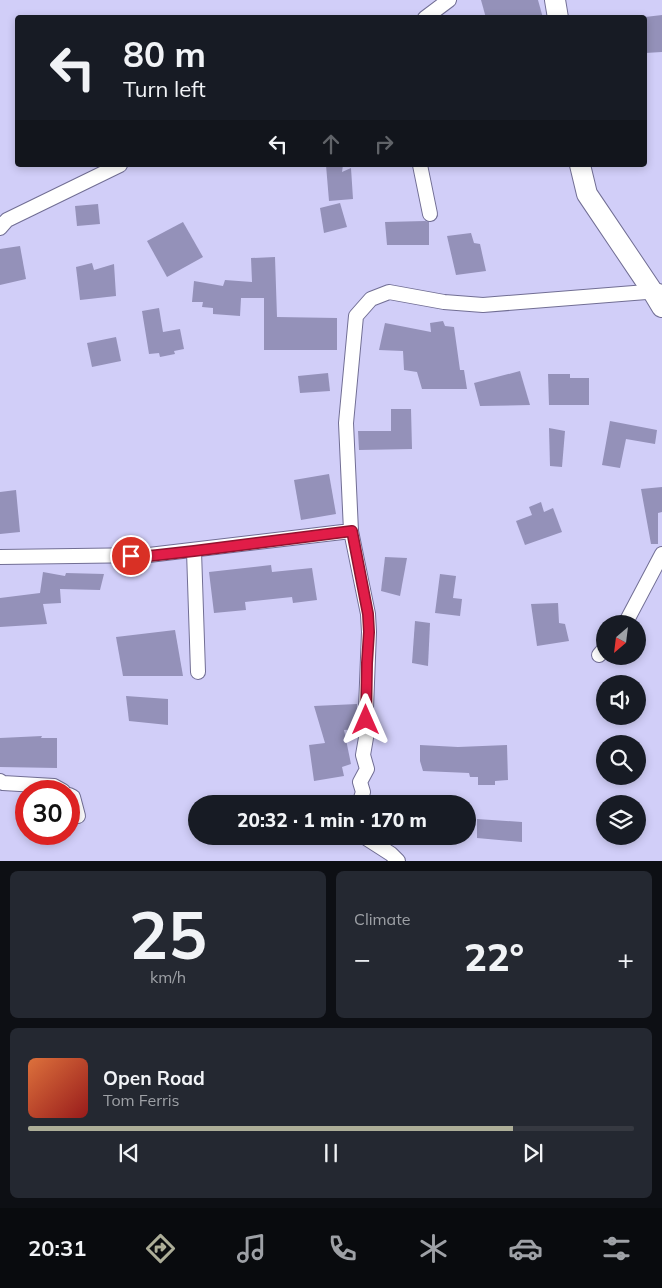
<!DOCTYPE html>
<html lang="en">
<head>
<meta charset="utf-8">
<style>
  body { margin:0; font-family:Mulish,sans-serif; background:#242831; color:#f1f3f6; height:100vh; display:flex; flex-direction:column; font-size:19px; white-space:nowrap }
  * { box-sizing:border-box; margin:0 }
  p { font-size:16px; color:#9ea1a6 }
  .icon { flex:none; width:28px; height:28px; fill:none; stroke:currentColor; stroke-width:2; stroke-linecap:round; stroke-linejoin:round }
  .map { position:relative; height:861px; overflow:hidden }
  .details { display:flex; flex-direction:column; gap:10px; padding:10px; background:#0d0f14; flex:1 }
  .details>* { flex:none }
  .hud { position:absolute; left:15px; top:15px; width:632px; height:152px; border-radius:5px; box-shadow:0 2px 8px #0003; background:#171b24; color:#f1f3f6; overflow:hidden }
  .needle { width:32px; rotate:208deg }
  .controls { position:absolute; left:596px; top:615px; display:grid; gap:10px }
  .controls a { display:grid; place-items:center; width:50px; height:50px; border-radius:50%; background:#171b24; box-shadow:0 2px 8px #0003; font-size:25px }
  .speed { position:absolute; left:15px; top:780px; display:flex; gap:10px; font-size:25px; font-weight:700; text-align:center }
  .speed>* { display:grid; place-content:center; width:65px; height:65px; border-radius:50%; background:#171b24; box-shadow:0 2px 8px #0003; line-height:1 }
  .speed .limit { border:8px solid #d22; background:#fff; color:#111 }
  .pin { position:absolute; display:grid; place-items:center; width:42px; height:42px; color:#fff; margin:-21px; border:2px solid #fff; border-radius:50%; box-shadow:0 1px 5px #0007 }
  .me { position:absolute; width:55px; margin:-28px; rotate:0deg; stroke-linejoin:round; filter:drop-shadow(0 0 4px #0008) }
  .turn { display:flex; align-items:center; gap:18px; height:105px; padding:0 25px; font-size:22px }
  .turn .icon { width:65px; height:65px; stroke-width:2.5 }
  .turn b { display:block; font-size:35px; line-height:42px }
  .lanes { display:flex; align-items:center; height:48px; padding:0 25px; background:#0003; justify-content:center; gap:25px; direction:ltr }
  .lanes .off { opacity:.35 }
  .big { font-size:38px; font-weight:800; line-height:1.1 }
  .details .card { flex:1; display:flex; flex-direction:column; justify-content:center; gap:8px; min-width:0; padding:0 18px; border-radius:8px; background:#242831 }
  .details .dial { align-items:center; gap:0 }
  .dial b { font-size:65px; line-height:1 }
  .song { display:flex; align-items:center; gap:15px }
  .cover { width:60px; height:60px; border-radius:8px; background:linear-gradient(135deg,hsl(20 70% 55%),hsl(0 70% 35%)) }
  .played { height:5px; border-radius:2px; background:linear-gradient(90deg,#adae98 80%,#363941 80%) }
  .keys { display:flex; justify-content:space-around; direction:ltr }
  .heat { display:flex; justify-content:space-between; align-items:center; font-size:28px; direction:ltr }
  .details .tiles { flex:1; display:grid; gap:10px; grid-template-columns:1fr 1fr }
  .card:last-child { grid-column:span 2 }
  .trip { position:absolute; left:188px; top:795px; width:288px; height:50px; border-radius:25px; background:#171b24; box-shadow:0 2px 8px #0003; font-weight:800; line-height:50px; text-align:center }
  .tabs { display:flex; height:80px; justify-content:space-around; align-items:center; background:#090b0e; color:#9ea1a6 }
  .tabs .icon { width:35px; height:35px }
  .tabs .current { color:#adae98 }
  .tabs b { font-size:22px; color:#f1f3f6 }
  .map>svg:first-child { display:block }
  .building { fill:#9491b9 }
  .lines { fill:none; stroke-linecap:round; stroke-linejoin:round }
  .street-casing { stroke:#716e94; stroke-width:16 }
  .secondary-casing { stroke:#716e94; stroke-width:22 }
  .street { stroke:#fff; stroke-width:14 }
  .secondary { stroke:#fff; stroke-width:20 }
  .route-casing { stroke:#92132f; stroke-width:12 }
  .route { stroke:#e11d48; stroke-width:9 }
</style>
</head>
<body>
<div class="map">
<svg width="662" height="861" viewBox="0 0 662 861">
  <rect width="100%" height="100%" fill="#d1cef8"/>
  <!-- building -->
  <g class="building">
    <path d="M481 0H538L543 18H486Z"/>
    <path d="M662 15V52L645 53V17Z"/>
    <path d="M326 165H343L342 172 351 168 353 199 329 201Z"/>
    <path d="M340 203 347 227 324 233 320 208Z"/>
    <path d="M98 204 100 224 77 226 75 206Z"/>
    <path d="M425 221 429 222V245H387L385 222Z"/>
    <path d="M183 222 203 257 167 277 147 241Z"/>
    <path d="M471 233 474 243 480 244 486 271 456 275 447 236Z"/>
    <path d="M20 246 26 279 0 285V249Z"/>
    <path d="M275 257 277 317 337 318V350H264V298H241L240 316 213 314V308L202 307 203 302H192L194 281 223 286 225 280 252 282 251 258Z"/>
    <path d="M92 263 94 270 114 264 116 296 80 300 76 267Z"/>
    <path d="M159 308 163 332 180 329 184 349 174 351 175 354 160 357 159 353 149 354 142 311Z"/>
    <path d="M443 321 445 326 454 327 460 370H464L467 389H422L417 372 404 370 403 351 379 350 385 323 431 332 430 323Z"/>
    <path d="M116 337 121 361 92 367 87 343Z"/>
    <path d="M520 371 530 405 480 406 474 383Z"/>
    <path d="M328 373 330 391 300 393 298 376Z"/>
    <path d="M548 374H570V378H589V405H549Z"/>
    <path d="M391 409H411L412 449 359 450 358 431H391Z"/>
    <path d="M610 421 657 430 655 444 626 439 620 468 602 465Z"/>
    <path d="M549 428 565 431 562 467 550 466Z"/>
    <path d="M329 474 336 514 301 520 294 480Z"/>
    <path d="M662 487V512L658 513V544H651L641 489Z"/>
    <path d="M16 490 20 532 0 534V492Z"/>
    <path d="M541 502 544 512 553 508 562 532 525 545 516 521 532 515 529 507Z"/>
    <path d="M385 557 407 558 400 596 381 591Z"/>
    <path d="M271 565 272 572 312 568 317 600 293 603 292 597 245 602 246 610 214 613 209 572Z"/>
    <path d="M43 572 65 576 66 573 104 574 100 590 60 589 61 603 43 604 47 624 0 627V598L40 593Z"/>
    <path d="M440 574 456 576 453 598 462 599 460 616 435 613Z"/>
    <path d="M558 603 559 623 565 624 569 641 537 646 531 604Z"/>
    <path d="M415 621 430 623 428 666 412 663Z"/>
    <path d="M175 630 183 676H123L116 637Z"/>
    <path d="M126 696 168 699V725L129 721Z"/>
    <path d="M357 704 358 729 344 730 351 764 342 767 344 776 314 781 309 745 325 743 314 706Z"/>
    <path d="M42 736 41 738H57V768L0 767V738Z"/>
    <path d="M420 745 458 747 507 745 508 780 495 781V785H478V777H470L469 773 423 771 420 761Z"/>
    <path d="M477 819 522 822V842L477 838Z"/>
  </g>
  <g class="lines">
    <!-- street casing -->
    <g class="street-casing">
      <g id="street">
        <path d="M425 18 449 0"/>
        <path d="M420 165 430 214"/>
        <path d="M0 228 7 220 120 165"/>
        <path d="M351 531 368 614 369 632 366 708 367 732 363 755 367 769 360 782 363 792 359 804"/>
        <path d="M194 551 198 672"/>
        <path d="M0 557 149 555 351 531 346 423 356 316 371 299 389 292 444 302 483 305 659 291"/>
        <path d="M625 624 662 554"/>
        <path d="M599 655 605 648"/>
        <path d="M0 781 3 783 54 786 63 791"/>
        <path d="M69 795 73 797 78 816"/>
        <path d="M363 836 391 854 398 861"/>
      </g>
    </g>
    <!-- secondary casing -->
    <g class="secondary-casing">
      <g id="secondary">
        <path d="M555 0 558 18"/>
        <path d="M580 165 587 194 653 292 662 307"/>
      </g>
    </g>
    <!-- street -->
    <use href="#street" class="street"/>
    <!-- secondary -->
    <use href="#secondary" class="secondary"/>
  </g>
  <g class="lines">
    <!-- route casing -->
    <g class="route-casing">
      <path id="route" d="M131 556H149L194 551 352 531 368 614 369 632 367 663 366 720"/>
    </g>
    <!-- route -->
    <use href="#route" class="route"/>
  </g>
</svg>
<div class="controls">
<a><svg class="needle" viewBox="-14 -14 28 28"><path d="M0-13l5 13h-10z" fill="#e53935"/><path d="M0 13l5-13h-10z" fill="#9ea1a6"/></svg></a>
<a><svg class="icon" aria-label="sound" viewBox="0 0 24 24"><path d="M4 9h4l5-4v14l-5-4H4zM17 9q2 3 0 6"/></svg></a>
<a><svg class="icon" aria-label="search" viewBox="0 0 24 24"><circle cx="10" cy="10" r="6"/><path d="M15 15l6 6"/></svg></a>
<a><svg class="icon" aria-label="layers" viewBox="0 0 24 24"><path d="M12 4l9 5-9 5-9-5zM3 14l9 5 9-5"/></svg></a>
</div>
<div class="speed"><div class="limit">30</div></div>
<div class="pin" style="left:131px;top:556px;background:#d93025"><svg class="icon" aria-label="arrive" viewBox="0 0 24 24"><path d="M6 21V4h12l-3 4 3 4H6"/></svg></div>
<svg class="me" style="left:366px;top:720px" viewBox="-20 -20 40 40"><path d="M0-17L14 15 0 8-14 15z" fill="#e11d48" stroke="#fff" stroke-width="4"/></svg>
<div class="trip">20:32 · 1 min · 170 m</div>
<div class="hud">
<div class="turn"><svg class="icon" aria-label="left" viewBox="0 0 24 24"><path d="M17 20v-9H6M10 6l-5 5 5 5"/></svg><div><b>80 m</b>Turn left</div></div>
<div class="lanes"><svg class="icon" aria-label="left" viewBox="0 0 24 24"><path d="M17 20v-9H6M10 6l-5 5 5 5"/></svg><svg class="icon off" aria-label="ahead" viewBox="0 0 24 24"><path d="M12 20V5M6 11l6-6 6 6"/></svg><svg class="icon off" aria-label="right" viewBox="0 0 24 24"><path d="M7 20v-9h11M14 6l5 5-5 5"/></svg></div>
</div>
</div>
<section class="details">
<div class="tiles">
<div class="card dial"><b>25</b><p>km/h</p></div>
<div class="card"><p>Climate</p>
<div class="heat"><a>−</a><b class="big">22°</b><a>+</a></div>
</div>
<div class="card">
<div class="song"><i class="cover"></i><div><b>Open Road</b><p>Tom Ferris</p></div></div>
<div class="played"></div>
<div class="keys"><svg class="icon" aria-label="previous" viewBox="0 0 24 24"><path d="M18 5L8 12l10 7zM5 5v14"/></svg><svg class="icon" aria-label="pause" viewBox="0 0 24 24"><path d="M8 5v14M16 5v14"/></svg><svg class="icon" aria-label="next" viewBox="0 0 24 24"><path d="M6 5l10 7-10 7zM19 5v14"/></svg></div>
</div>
</div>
</section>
<nav class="tabs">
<b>20:31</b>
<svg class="icon current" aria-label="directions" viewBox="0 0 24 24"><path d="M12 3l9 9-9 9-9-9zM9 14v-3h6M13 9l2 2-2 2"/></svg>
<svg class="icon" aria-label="music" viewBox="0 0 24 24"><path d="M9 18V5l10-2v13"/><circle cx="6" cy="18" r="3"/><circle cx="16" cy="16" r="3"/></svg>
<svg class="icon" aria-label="phone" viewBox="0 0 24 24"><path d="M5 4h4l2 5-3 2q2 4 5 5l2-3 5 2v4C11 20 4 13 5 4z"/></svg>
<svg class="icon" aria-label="climate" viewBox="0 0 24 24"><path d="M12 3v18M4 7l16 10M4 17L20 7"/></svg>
<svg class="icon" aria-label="car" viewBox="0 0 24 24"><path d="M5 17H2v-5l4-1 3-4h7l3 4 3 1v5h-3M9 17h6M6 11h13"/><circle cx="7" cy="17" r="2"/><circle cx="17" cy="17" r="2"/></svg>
<svg class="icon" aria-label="filters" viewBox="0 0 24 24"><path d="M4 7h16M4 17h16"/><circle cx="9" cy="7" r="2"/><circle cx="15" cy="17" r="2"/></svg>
</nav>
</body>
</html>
